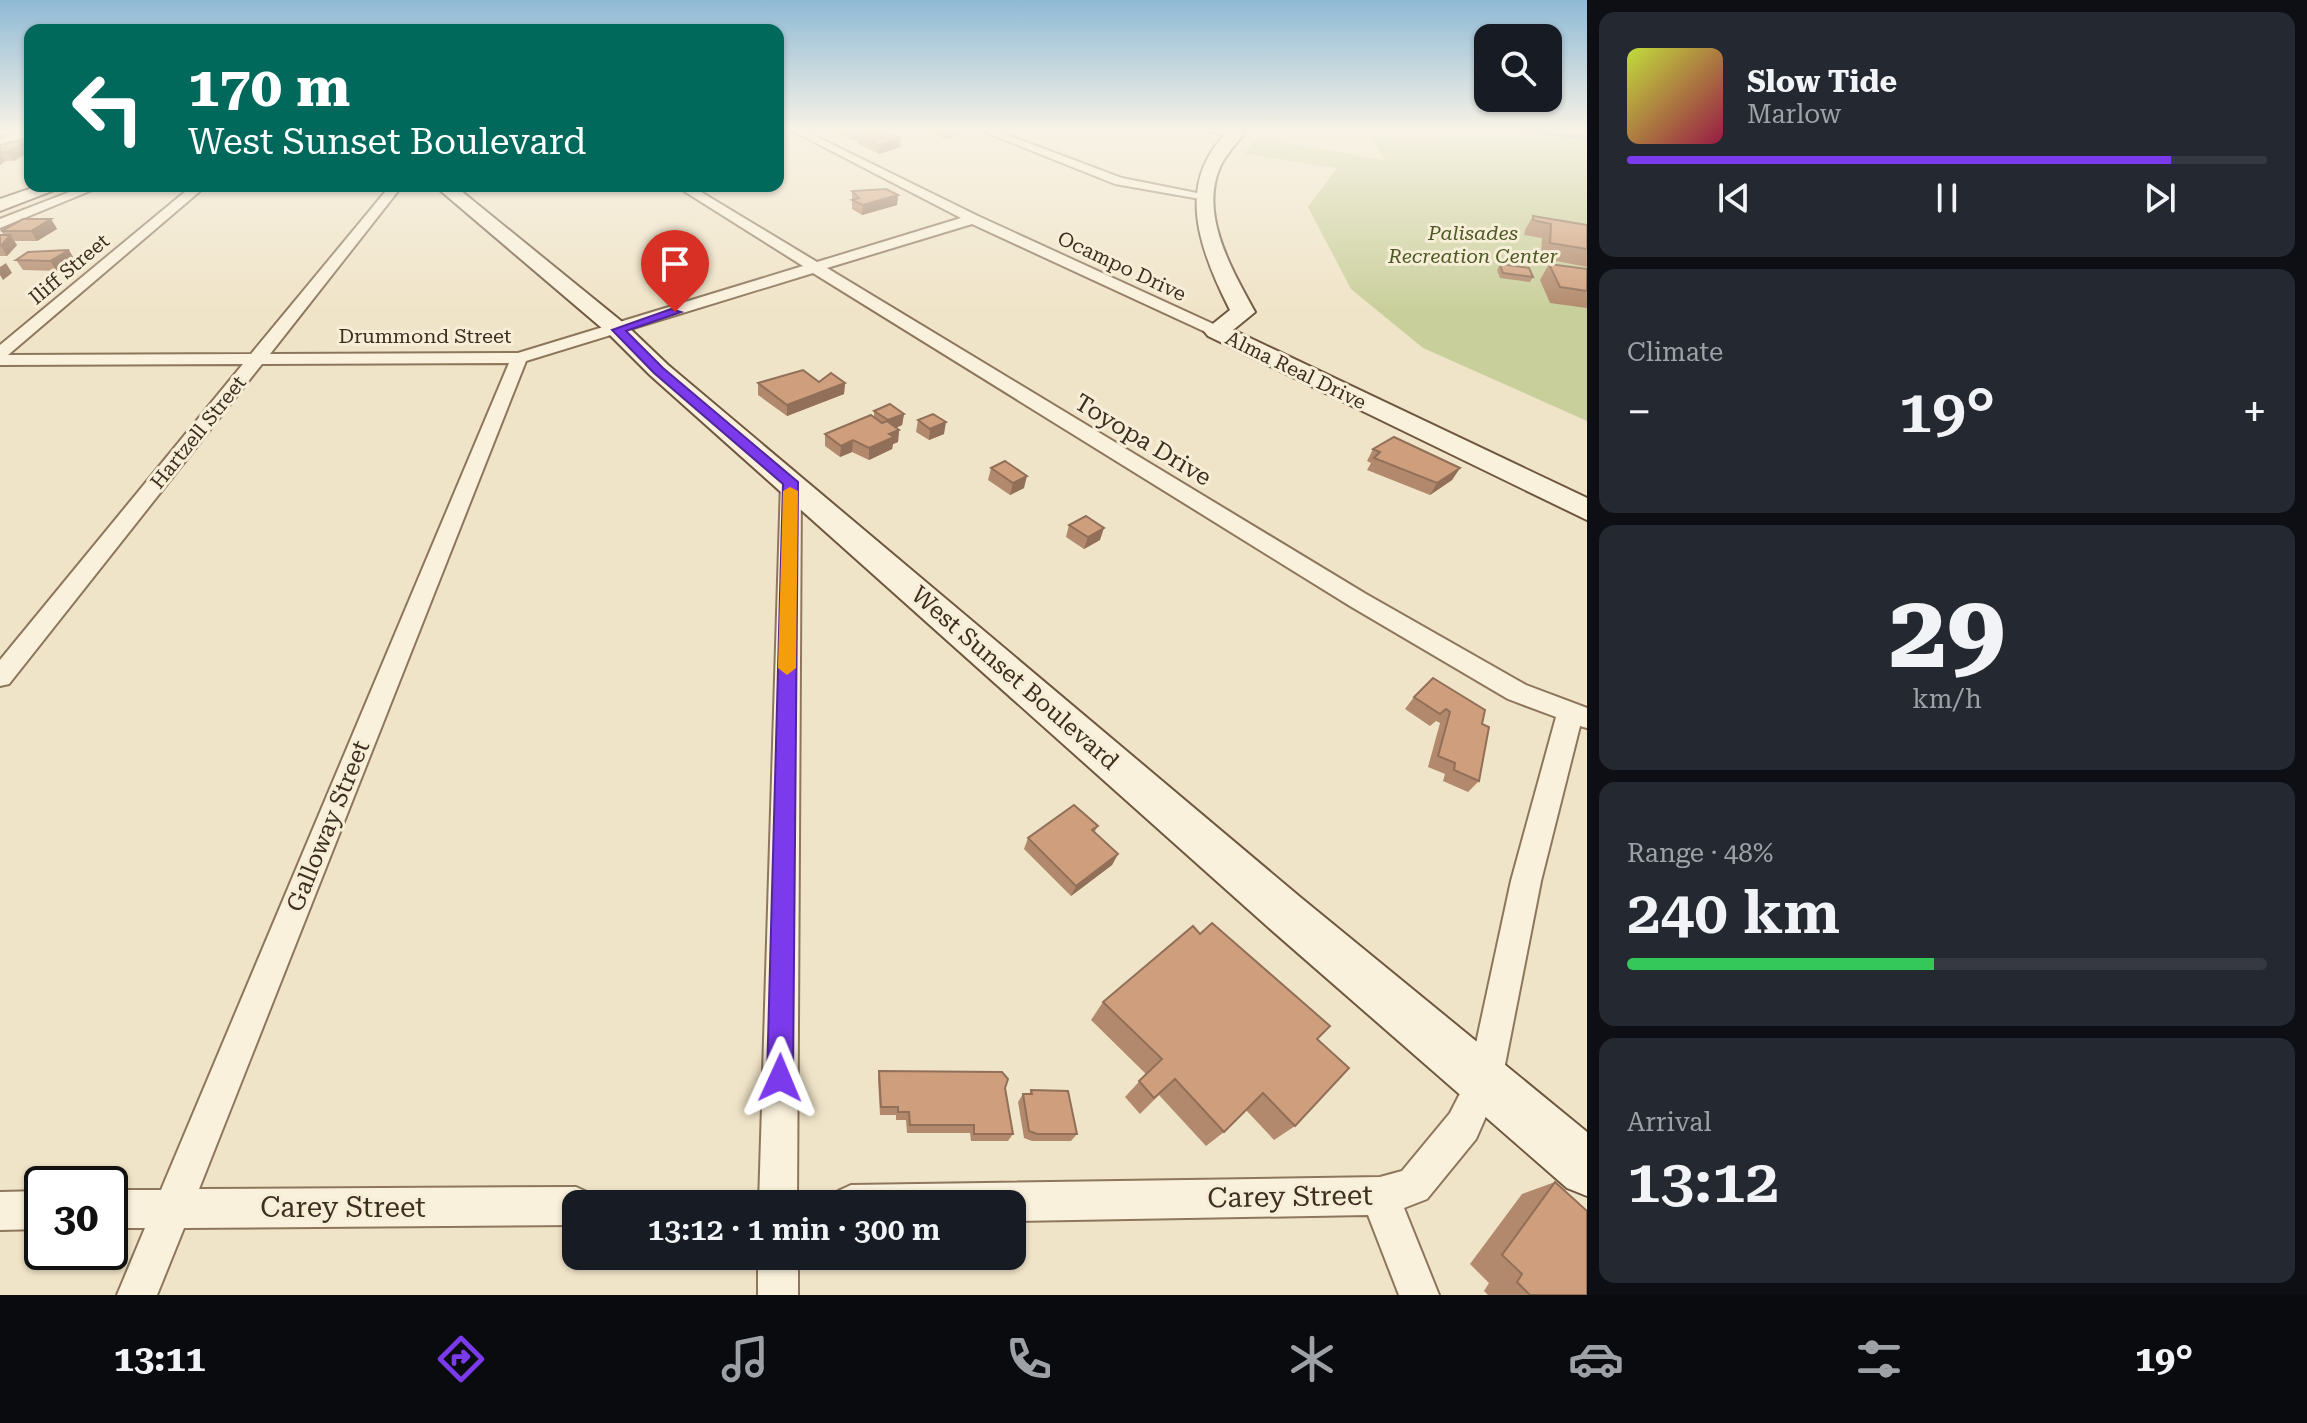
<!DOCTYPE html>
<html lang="en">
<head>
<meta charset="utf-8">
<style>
  body { margin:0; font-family:"Roboto Serif",serif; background:#242831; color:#f1f3f6; height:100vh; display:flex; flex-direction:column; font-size:30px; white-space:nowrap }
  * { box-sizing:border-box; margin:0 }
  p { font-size:26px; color:#9ea1a6 }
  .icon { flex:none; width:44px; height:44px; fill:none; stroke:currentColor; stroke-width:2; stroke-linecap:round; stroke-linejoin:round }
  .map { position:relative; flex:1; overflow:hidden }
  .details { display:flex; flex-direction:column; gap:12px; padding:12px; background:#0d0f14; width:720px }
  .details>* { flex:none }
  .guide { position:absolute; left:24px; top:24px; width:760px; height:168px; border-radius:16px; box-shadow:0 2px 6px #0004; background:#00695c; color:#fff; overflow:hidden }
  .fabs { position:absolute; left:1474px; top:24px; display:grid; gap:16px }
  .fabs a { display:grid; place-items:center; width:88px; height:88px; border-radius:16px; background:#171b24; box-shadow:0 2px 6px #0004; font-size:40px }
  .speed { position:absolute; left:24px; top:1166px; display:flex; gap:16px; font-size:40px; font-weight:700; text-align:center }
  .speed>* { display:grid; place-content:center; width:104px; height:104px; border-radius:50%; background:#171b24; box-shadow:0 2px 6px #0004; line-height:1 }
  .speed .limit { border:4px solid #111; border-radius:12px; background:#fff; color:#111 }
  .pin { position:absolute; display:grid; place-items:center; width:68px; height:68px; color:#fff; margin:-82px -34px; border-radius:50% 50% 50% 0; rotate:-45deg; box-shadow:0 0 8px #0007 }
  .pin .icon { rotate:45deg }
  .me { position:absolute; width:88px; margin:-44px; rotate:1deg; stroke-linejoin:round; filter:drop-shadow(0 0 6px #0008) }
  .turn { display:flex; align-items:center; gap:28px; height:168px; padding:0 32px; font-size:36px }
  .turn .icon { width:104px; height:104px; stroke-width:2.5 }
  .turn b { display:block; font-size:56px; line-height:68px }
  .big { font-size:60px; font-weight:600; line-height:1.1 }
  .details .card { flex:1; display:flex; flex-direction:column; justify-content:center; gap:12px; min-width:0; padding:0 28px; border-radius:16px; background:#242831 }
  .details .dial { align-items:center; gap:0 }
  .dial b { font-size:104px; line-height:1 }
  .song { display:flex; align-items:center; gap:24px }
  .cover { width:96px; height:96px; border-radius:12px; background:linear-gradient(135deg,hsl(70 70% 55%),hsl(340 70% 35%)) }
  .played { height:8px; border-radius:4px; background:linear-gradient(90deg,#7c3aed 85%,#363941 85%) }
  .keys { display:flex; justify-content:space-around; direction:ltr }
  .heat { display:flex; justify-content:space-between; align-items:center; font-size:44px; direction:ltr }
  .charge { height:12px; border-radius:6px; background:linear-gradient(90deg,#34c759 48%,#363941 0) }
  .trip { position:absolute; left:562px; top:1190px; width:464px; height:80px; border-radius:16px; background:#171b24; box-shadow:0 2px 6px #0004; font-weight:600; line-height:80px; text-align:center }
  .menu { display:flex; height:128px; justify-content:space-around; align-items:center; background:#090b0e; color:#9ea1a6 }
  .menu .icon { width:56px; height:56px }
  .menu .active { color:#7c3aed }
  .menu b { font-size:36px; color:#f1f3f6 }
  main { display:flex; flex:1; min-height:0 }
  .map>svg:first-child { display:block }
  .green { fill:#c9cf9b }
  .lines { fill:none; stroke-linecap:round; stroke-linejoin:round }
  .stream { stroke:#6f938a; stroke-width:4 }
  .street-casing { stroke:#8d765c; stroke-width:4 }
  .secondary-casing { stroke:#6f573f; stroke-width:4 }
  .street { fill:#faf1dc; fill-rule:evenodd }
  .secondary { fill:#faf1dc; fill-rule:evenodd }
  .wall { fill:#b2896c }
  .shaded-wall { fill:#916f58 }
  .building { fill:#cf9f7d; stroke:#916f58; stroke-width:2 }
  .route { fill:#7c3aed; stroke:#51269a; stroke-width:2 }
  .slow { fill:#f59e0b }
  .labels { text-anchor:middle; stroke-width:6; stroke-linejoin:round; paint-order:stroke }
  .far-park-label { font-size:20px; font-style:italic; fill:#4d5a26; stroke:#f7eed8 }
  .far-street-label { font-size:20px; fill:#3d2e20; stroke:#f7eed8 }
  .street-label { font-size:24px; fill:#3d2e20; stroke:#f7eed8 }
  .near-street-label { font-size:28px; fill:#3d2e20; stroke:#f7eed8 }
</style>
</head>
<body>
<main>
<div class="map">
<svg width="1587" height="1295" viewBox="0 0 1587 1295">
  <rect width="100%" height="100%" fill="#f0e4c8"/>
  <!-- green -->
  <path class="green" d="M1419 130H1587V421L1423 348 1351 289 1308 207 1337 168 1244 154 1257 138 1384 160 1371 133 1430 141Z"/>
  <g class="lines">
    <!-- stream -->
    <path class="stream" d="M1520 130 1587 138"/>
    <!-- street casing -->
    <g class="street-casing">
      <g id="street">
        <path d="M24 130H30V135L0 146V139Z"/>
        <path d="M791 130H803L978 216 1222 328V334H1210L972 224 827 268 1366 594 1526 685 1587 708V728L1580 726 1541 881 1502 1080 1476 1139 1427 1199 1404 1208 1439 1295H1399L1368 1215 1012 1221V1204H832L838 1191 851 1185 1380 1177 1402 1171 1450 1113 1469 1076 1511 881 1556 717 1508 699 1350 606 813 273 526 361 199 1189 576 1187 589 1193 594 1204H576V1225L184 1228 157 1295H117L145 1228H110V1190H161L509 363 262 364 9 684 0 686V660L243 364 0 365V345L192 186H206L8 355 251 354 390 186H402L270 354 518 353 803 266 676 186H691L817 262 961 218Z"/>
        <path d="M980 130H994L1122 178 1212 196 1206 200 1115 184Z"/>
        <path d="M1203 130H1222L1240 135 1234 138Z"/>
        <path d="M85 186H102L0 228V219Z"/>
        <path d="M791 476 801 482 797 1204H759L781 482Z"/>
        <path d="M42 1191V1229L0 1230V1192Z"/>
        <rect x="758" y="1256" width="40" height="39"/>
      </g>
    </g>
    <!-- secondary casing -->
    <g class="secondary-casing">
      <g id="secondary">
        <path d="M1230 130H1247C1238 142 1228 151 1221 165 1198 213 1232 270 1255 312L1233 330 1587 498V520L1208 336 1204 331 1230 310C1200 251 1173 182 1230 130Z"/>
        <path d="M38 186H65L0 211V199Z"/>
        <path d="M435 186H455L626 325 668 365 1300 897 1587 1132V1196L1567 1188 1268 927 650 375 610 335Z"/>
      </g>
    </g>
    <!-- street -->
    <use href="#street" class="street"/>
    <!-- secondary -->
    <use href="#secondary" class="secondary"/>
  </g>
  <!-- wall -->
  <g class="wall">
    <path d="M831 130H877L901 138 900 147 879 154 857 143V139L852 140Z"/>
    <path d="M926 130H960L959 135 945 139Z"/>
    <path d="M25 142 30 151 14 161H5L0 165V145Z"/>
    <path d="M852 191 898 195 897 205 862 215 852 209Z"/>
    <path d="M1533 216 1587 225V267L1541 258 1542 238 1524 235 1525 230Z"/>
    <path d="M51 219 57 229 37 241H14L17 245 7 256H0V235H4L1 231Z"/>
    <path d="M16 260H75L57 271 23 270Z"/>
    <path d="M1500 264 1533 277 1530 282 1500 278 1497 270Z"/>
    <path d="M1549 264 1587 269V308L1550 303 1540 280Z"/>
    <path d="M819 382 845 383 844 394 787 416 758 395V383Z"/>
    <path d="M874 411 904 414 902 425 896 428 899 430 898 442 893 444 892 449 869 460 852 452 840 457 825 446V434L874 417Z"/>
    <path d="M918 420 944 434 929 440 916 432Z"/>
    <path d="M1373 449 1460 468 1452 480 1430 495 1367 470 1371 463 1367 461Z"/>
    <path d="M991 468 1024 488 1010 495 988 480Z"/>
    <path d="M1069 525 1100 540 1084 549 1066 537Z"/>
    <path d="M1414 697 1482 724 1479 781 1468 792 1443 781 1445 774 1428 767 1440 723 1436 721 1430 726 1405 709Z"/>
    <path d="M1098 826 1094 833 1118 854 1112 865 1071 896 1024 849 1028 838Z"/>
    <path d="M1103 1002 1317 1039 1295 1126 1274 1140 1246 1110 1224 1132 1206 1146 1159 1095 1140 1114 1125 1097 1146 1074 1091 1020Z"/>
    <path d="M879 1071 1005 1088 1013 1134 1008 1141H971L970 1133H907L906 1120H896V1115H880L878 1079Z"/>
    <path d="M1031 1090 1077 1134 1071 1141H1032L1024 1138 1018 1102 1023 1094H1029Z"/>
    <path d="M1555 1182 1587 1295H1488L1484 1291 1489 1283 1470 1264 1522 1194Z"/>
  </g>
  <!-- shaded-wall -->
  <g class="shaded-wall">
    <path d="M861 130H877L857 134V139L852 140V132Z"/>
    <path d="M946 130H960L959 135 945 139Z"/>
    <path d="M901 138 900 147 879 154V145Z"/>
    <path d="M25 142 30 151 14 161 8 152Z"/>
    <path d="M0 153 5 161 0 165Z"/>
    <path d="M898 195 897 205 862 215 863 205Z"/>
    <path d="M51 219 57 229 37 241 31 231Z"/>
    <path d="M10 235 17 245 7 256 1 246Z"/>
    <path d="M69 250 75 260 57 271 50 261Z"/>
    <path d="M6 263 12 273 3 280 0 275V267Z"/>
    <path d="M845 383 844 394 787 416V405Z"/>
    <path d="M904 414 902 425 887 432 888 420Z"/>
    <path d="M946 422 944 434 929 440 930 429Z"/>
    <path d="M899 430 898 442 893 444 892 449 869 460V448L889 434Z"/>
    <path d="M853 440 852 452 840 457 841 446Z"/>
    <path d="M1460 468 1452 480 1430 495 1437 483Z"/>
    <path d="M1027 476 1024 488 1010 495 1013 483Z"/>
    <path d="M1104 528 1100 540 1084 549 1088 537Z"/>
    <path d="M1118 854 1112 865 1071 896 1076 886Z"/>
  </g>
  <!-- building -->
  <g class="building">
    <path d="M879 130 901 138 879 145 857 134Z"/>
    <path d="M11 142H25L8 152H0V145Z"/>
    <path d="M886 189 898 195 863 205 852 200 859 198 852 191Z"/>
    <path d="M1533 216 1587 225V249L1550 243 1551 224 1533 220Z"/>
    <path d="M23 219H51L31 231H1Z"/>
    <path d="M0 235H10L1 246H0Z"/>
    <path d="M69 250 50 261 16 260 28 252Z"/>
    <path d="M1500 264 1529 268 1533 277 1503 273Z"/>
    <path d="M1549 264 1587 269V291L1560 287Z"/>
    <path d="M803 370 819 382 831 373 845 383 787 405 758 383Z"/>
    <path d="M890 404 904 414 888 420 874 411Z"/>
    <path d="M933 414 946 422 930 429 918 420Z"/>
    <path d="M871 415 882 423 887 421 899 430 889 434 894 437 869 448 853 440 841 446 825 434Z"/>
    <path d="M1394 437 1460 468 1437 483 1374 458 1380 452 1373 449Z"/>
    <path d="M1005 461 1027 476 1013 483 991 468Z"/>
    <path d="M1086 516 1104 528 1088 537 1069 525Z"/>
    <path d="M1433 678 1485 710 1482 724 1489 727 1479 781 1454 770 1455 763 1438 756 1450 712 1446 709 1440 714 1414 697Z"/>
    <path d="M1074 805 1098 826 1092 830 1118 854 1076 886 1028 838Z"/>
    <path d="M1212 923 1330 1026 1317 1039 1349 1068 1295 1126 1263 1093 1224 1132 1175 1079 1154 1098 1139 1081 1162 1059 1103 1002 1193 926 1200 934Z"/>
    <path d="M879 1071 1002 1072 1008 1079 1005 1088 1013 1134H974V1125H910L909 1112H898V1107H881Z"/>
    <path d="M1031 1090 1068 1091 1077 1134H1037L1029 1131 1023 1094H1032Z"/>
    <path d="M1555 1182 1587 1211V1295H1530L1517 1282 1522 1274 1502 1255Z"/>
  </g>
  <!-- sky -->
  <linearGradient id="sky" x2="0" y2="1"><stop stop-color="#8fbad6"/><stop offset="0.42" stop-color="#f8f3e6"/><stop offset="1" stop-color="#f8f3e6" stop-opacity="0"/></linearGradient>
  <rect width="1587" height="311" fill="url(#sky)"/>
  <!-- route -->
  <path class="route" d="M671 309 681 312 626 331 663 368 798 482 793 1078 790 1087 780 1091 771 1087 767 1078 783 484 654 373 612 330Z"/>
  <!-- slow -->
  <path class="slow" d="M790 487 798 491 796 668 787 675 778 668 783 491Z"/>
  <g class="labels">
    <!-- far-park labels -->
    <g class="far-park-label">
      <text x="1473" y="240">Palisades<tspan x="1473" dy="23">Recreation Center</tspan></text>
    </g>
    <!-- far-street labels -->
    <g class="far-street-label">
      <text transform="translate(1122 266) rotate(25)" y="7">Ocampo Drive</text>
      <text transform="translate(69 269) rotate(-40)" y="7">Iliff Street</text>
      <text x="425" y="343">Drummond Street</text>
      <text transform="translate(1296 370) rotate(26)" y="7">Alma Real Drive</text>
      <text transform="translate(198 432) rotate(-51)" y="7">Hartzell Street</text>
    </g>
    <!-- street labels -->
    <g class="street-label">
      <text transform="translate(1143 440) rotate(31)" y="8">Toyopa Drive</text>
      <text transform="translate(1015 678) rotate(41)" y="8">West Sunset Boulevard</text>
      <text transform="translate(328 826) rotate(-68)" y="8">Galloway Street</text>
    </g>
    <!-- near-street labels -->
    <g class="near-street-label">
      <text transform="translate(1290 1196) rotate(-1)" y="10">Carey Street</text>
      <text x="343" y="1217">Carey Street</text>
    </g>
  </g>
</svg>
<div class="fabs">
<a><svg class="icon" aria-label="search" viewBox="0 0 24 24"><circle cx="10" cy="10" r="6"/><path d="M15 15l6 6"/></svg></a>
</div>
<div class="speed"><div class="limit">30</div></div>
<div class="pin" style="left:675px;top:312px;background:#d93025"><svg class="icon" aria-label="arrive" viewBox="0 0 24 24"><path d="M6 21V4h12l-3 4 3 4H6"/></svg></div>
<svg class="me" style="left:780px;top:1078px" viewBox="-20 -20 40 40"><path d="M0-17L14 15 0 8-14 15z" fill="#7c3aed" stroke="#fff" stroke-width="4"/></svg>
<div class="trip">13:12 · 1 min · 300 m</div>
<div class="guide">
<div class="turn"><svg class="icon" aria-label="left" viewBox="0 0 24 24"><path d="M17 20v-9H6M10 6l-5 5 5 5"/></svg><div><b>170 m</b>West Sunset Boulevard</div></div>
</div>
</div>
<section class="details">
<div class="card">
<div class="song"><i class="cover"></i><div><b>Slow Tide</b><p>Marlow</p></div></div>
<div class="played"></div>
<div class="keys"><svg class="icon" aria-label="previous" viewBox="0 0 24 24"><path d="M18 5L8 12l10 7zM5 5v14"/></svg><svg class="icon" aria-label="pause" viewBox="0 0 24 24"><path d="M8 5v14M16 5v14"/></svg><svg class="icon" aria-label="next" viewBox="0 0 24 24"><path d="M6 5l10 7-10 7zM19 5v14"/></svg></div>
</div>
<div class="card"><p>Climate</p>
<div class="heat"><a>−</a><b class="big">19°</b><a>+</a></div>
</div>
<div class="card dial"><b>29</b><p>km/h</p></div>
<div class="card"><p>Range · 48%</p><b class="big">240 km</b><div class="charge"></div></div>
<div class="card"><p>Arrival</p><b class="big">13:12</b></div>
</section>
</main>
<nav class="menu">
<b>13:11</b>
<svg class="icon active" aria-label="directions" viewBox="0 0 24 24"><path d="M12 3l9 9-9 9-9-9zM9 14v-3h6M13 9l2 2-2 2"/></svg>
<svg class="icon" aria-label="music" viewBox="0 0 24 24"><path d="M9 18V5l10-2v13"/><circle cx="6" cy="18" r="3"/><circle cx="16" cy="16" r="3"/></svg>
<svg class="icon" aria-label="phone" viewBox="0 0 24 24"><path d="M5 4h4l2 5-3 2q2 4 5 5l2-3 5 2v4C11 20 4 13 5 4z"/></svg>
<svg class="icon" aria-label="climate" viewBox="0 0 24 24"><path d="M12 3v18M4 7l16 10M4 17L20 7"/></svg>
<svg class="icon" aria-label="car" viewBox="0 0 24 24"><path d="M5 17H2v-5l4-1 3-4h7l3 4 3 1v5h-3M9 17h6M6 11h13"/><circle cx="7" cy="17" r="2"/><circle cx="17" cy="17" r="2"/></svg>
<svg class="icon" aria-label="filters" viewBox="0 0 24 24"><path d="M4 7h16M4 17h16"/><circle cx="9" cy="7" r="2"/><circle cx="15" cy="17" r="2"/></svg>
<b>19°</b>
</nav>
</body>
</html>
